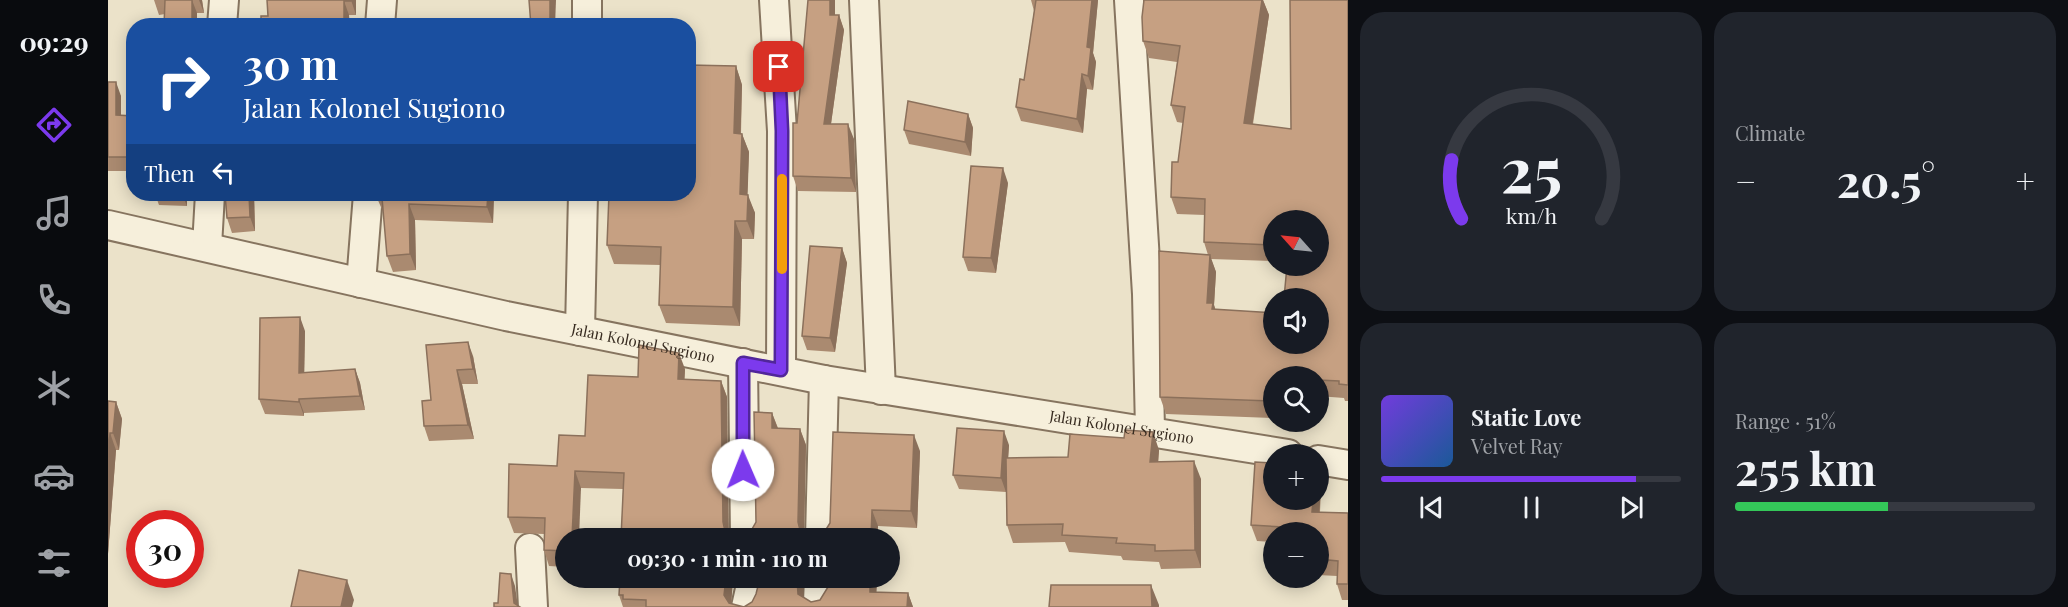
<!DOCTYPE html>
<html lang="en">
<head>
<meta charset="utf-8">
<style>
  body { margin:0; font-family:"Playfair Display",serif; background:#20242c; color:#f1f3f6; height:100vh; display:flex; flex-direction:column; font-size:22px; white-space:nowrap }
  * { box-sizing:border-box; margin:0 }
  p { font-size:20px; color:#9ea1a6 }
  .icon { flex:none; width:33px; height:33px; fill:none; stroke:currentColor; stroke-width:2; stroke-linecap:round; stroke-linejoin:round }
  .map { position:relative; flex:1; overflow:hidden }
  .drawer { display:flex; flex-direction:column; gap:12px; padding:12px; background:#0d0f14; width:720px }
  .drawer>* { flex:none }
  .guide { position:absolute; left:18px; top:18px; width:570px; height:183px; border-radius:24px; box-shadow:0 3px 15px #0003; background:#1a4fa0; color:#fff; overflow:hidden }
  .needle { width:39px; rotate:297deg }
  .fabs { position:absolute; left:1155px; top:210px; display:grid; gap:12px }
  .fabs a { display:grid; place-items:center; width:66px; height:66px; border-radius:50%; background:#171b24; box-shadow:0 3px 15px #0003; font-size:30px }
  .speed { position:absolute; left:18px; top:510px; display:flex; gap:12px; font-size:30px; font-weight:700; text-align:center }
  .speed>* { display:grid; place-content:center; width:78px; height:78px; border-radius:50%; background:#171b24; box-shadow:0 3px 15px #0003; line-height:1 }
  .speed .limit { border:9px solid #d22; background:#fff; color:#111 }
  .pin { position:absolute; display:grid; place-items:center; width:51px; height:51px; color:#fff; margin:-26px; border-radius:12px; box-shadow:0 3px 9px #0006 }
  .me { position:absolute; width:66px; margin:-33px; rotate:359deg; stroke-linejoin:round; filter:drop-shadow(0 0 4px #0008) }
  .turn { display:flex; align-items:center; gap:21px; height:126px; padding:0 18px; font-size:27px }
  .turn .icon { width:78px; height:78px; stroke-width:2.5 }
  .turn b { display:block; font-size:42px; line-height:51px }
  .then { display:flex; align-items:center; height:57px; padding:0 18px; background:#0003; gap:12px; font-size:22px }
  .big { font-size:45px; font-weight:700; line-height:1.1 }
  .drawer .widget { flex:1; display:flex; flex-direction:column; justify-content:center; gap:9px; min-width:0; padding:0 21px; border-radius:24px; background:#20242c }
  .drawer .dial { align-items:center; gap:0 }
  .dial svg { height:156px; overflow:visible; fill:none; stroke:#363941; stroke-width:7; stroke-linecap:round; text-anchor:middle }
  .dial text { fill:#f1f3f6; stroke:none }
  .song { display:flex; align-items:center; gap:18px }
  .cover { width:72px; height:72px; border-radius:9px; background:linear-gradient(135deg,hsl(260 70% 55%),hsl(210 70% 35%)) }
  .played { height:6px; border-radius:3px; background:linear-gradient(90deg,#7c3aed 85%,#363941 85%) }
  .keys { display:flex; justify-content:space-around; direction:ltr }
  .heat { display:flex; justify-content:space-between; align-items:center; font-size:33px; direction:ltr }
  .charge { height:9px; border-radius:4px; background:linear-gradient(90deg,#34c759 51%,#363941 0) }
  .drawer .tiles { flex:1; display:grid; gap:12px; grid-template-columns:repeat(2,1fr) }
  .trip { position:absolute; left:447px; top:528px; width:345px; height:60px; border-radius:30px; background:#171b24; box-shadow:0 3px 15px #0003; font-weight:700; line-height:60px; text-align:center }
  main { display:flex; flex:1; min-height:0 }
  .tabs { display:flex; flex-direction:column; width:108px; justify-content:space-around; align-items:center; background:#090b0e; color:#9ea1a6 }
  .tabs .icon { width:42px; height:42px }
  .tabs .active { color:#7c3aed }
  .tabs b { font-size:27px; color:#f1f3f6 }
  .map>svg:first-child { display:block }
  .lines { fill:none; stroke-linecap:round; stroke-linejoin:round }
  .street-casing { stroke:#86745f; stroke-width:32 }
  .street { stroke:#f6efdb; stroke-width:28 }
  .wall { fill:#aa8a70; fill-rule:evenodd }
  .shaded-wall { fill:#8b705b }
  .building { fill:#c6a082; stroke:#8b705b; stroke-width:1.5 }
  .route-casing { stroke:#51269a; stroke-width:15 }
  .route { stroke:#7c3aed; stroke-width:10 }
  .slow { stroke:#f59e0b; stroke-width:10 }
  .labels { text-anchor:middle; stroke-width:6; stroke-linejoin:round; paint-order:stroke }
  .street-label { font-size:15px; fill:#382c21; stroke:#f3ecd8 }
</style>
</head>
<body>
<main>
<nav class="tabs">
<b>09:29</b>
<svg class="icon active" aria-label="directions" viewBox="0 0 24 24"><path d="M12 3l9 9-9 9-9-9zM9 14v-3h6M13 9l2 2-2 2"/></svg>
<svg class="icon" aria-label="music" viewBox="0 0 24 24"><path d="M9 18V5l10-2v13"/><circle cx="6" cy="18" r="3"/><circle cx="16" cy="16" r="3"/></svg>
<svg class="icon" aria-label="phone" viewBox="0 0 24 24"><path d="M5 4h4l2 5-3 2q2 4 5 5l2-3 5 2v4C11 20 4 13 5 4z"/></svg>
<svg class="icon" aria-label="climate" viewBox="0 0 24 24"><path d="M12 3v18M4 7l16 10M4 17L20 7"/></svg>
<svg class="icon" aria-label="car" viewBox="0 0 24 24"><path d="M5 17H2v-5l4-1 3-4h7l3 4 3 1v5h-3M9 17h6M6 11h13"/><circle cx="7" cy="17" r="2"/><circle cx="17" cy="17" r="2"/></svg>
<svg class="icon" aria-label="filters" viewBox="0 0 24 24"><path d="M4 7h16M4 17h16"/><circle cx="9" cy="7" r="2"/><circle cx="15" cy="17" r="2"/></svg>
</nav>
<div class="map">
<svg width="1240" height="607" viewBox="0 0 1240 607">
  <rect width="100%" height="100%" fill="#ebe2c9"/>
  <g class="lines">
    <!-- street casing -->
    <g class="street-casing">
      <g id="street">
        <path d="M666 0 674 131 673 370"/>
        <path d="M756 0 773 390"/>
        <path d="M1021 0 1039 294 1042 430"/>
        <path d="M114 26 116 0"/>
        <path d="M272 26 274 0"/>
        <path d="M479 26V0"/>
        <path id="s1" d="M0 225 398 316 716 380 1180 454"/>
        <path d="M99 246 102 194"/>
        <path d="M253 283 260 194"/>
        <path d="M472 331 475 194"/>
        <path d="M635 363 637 538"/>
        <path d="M1210 460 1240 465"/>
        <path d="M712 538 716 380"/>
        <path d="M422 548 425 607"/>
        <path d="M710 602 711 578"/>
        <path d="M638 607 642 589 641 578"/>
      </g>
    </g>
    <!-- street -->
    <use href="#street" class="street"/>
  </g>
  <!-- wall -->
  <g class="wall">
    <path d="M46 0H94L96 13H89V26H56L57 14 51 15Z"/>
    <path d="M159 0H248V15L160 16Z"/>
    <path d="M700 0H727V15H731L736 30 723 124 746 139 748 192 690 191 685 176 689 123Z"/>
    <path d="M923 0H990L985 53 988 62 985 90 979 89 975 133 913 121 908 107 916 80 926 11Z"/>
    <path d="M1036 0H1155L1161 15 1145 124 1183 129 1182 0H1240V401H1237L1236 398 1210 396V376H1166V418L1058 414 1052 397 1100 255 1096 242 1097 215 1069 214 1063 197 1070 162 1075 123 1069 122 1063 105 1069 62 1041 58 1035 41ZM1166 220 1210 266 1166 344 1107 309 1106 305 1108 272 1103 259 1166 261Z"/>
    <path d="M628 66 634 85 633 134H634L641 152 639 195 647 213 646 239H634L632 326 558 323 551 305 553 265 506 264 499 245Z"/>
    <path d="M0 82 13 96V115L26 116V171H0Z"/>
    <path d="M860 114 865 128 863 156 801 144 796 130Z"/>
    <path d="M900 183 888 273 860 271 855 257Z"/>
    <path d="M47 194H79V206L51 205Z"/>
    <path d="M117 194H146L147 231 124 233 119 218Z"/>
    <path d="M386 194 385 223 307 220 308 270 285 272 279 256 276 214 269 198Z"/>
    <path d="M734 248 739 263 727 352 699 350 694 336Z"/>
    <path d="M197 331 196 373 247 369 252 383 257 410 196 413V416L157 414 151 399Z"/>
    <path d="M318 345 365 356 370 384H354L366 439 321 441 316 426 323 400Z"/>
    <path d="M577 369 576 379 613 381 619 397 620 534 624 536 632 538 640 536 648 522 664 413 670 428 692 429 698 445 696 532 705 538 714 536 812 451 809 528 770 526V538H513L515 489 473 488 458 538V567L441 566 436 550V534L406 533 400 517 449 466 530 377Z"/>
    <path d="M0 401 8 402 14 419 11 450H8L0 554Z"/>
    <path d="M901 445 900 458 960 457 1051 450 1050 462 1093 479V568L1053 569 1051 562 1015 560 1013 556 961 552 957 542 905 543 899 525 898 487V492L851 489 845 475Z"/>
    <path d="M1213 489 1212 512 1240 513V600H1234L1229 584V576L1210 575V532H1166V542L1149 541 1143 525Z"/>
    <path d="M512 578H625L623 604 636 607 644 602 648 594 652 578H695V597L703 602 712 600 720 587V578H769L768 592 800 593 805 607H515L511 595Z"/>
  </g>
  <!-- shaded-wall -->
  <g class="shaded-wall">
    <path d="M84 0 89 13V26H84Z"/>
    <path d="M91 0H94L96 13Z"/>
    <path d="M243 0H248V15Z"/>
    <path d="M442 0H448L447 26H442Z"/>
    <path d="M722 0H727V29L722 15Z"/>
    <path d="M984 0H990L985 53 988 62 985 90 980 76 979 47Z"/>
    <path d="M1154 0H1155L1161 15 1142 140 1136 123Z"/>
    <path d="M236 1 241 15 242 26H236Z"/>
    <path d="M731 15 736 30 721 138 716 124Z"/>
    <path d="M628 66 634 85 632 152 626 133Z"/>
    <path d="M974 74 979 89 975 133 969 119Z"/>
    <path d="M8 82 13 96V129L8 115Z"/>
    <path d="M860 114 865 128 863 156 857 142Z"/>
    <path d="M740 124 746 139 748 192 743 178Z"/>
    <path d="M634 134 641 152 639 213 632 194Z"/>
    <path d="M895 168 900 183 888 273 883 258Z"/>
    <path d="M74 194H79V206Z"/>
    <path d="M141 194H146L147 231 142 217Z"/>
    <path d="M380 194H386L385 223 379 207Z"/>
    <path d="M640 195 647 213 646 239 639 221Z"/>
    <path d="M301 204 307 220 308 270 302 254Z"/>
    <path d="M627 221 634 239 632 326 625 307Z"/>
    <path d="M734 248 739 263 727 352 722 338Z"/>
    <path d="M1102 255 1108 272 1106 305 1111 320 1099 303Z"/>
    <path d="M192 317 197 331 196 387 191 373Z"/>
    <path d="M360 342 365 356 370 384 365 369Z"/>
    <path d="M571 353 577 369 576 395 570 379Z"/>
    <path d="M247 369 252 383 257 410 252 396Z"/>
    <path d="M349 370 354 384 366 439 360 425Z"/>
    <path d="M1166 377V407L1163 401Z"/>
    <path d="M613 381 619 397 621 538 615 522Z"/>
    <path d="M191 399 196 413V416L191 402Z"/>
    <path d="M8 402 14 419 11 450 5 433Z"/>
    <path d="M664 413 670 429 664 428Z"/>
    <path d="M692 429 698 445 696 538 690 522Z"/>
    <path d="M896 431 901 445 898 492 893 478Z"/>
    <path d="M1045 432 1051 450 1049 479 1042 462Z"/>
    <path d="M2 433 8 450 0 554V460Z"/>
    <path d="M806 435 812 451 809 528 803 511Z"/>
    <path d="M1086 461 1093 479V568L1087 550Z"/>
    <path d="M467 471 473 488 471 538H464Z"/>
    <path d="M1210 482 1213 489 1210 528 1204 512 1205 500H1210Z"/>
    <path d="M764 510 770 526V538H763Z"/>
    <path d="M403 574 407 586 410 607 406 603Z"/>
    <path d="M618 578H625L623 607 616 595Z"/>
    <path d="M689 578H695L696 607 690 594Z"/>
    <path d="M762 578H769L768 607 762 592Z"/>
    <path d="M239 580 246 600 244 607H233Z"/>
    <path d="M1043 585 1051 605V607H1044Z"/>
    <path d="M800 593 805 607H799Z"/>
  </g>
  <!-- building -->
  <g class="building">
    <path d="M57 0H84V26H56Z"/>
    <path d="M159 0H243V1H236V26H153V16H160Z"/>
    <path d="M421 0H442V26H423Z"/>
    <path d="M700 0H722V15H731L716 124H740L743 178 685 176V123H689Z"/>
    <path d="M928 0H984L979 47 983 48 980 76 974 74 969 119 908 107 912 79 916 80Z"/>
    <path d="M1036 0H1154L1136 123 1183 129 1182 0H1240V385L1231 384V381L1210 380V376H1166L1163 401 1052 397 1051 251 1102 255 1099 303H1105L1104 309 1166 313V344H1210V298H1176L1179 266H1210V220H1166V245L1096 242 1097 199 1063 197 1064 162H1070L1077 107 1063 105 1072 46 1035 41 1034 17Z"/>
    <path d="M580 65 628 66 626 133 634 134 632 194 640 195 639 221H627L625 307 551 305 553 247 499 245 501 194H580Z"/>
    <path d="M0 82H8V115L26 116V157H0Z"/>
    <path d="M800 101 860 114 857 142 796 130Z"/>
    <path d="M863 166 895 168 883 258 855 257Z"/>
    <path d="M117 194H141L142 217 119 218Z"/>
    <path d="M269 194H380L379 207 301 204 302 254 279 256 274 198H269Z"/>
    <path d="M702 246 734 248 722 338 694 336Z"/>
    <path d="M192 317 191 373 247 369 252 396 191 399V402L151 399 152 318Z"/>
    <path d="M360 342 365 369 349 370 360 425 316 426 314 401 323 400 318 345Z"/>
    <path d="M531 345 571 353 570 379 613 381 615 522 617 531 624 536 632 538 640 536 648 522 646 412 664 413V428L692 429 690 522 692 530 705 538 714 536 722 523 725 432 806 435 803 511 764 510 763 538H513L516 473 467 471 464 538H458V551L436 550 437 518 400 517 401 464 449 466 451 435 477 436 480 375 530 377Z"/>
    <path d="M0 401 8 402 5 433H2L0 460Z"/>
    <path d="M849 428 896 431 893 478 845 475Z"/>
    <path d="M1017 430 1045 432 1042 462 1086 461 1087 550 1047 551V545L1008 543 1009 538 954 535 955 524 899 525 898 458 960 457 962 434 1016 438Z"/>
    <path d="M1147 462 1166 463V500H1205L1204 512 1240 513V584H1229L1230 561 1210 559V532H1192V528L1143 525Z"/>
    <path d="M191 570 239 580 233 607H183Z"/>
    <path d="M392 573 403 574 406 603 412 607H386V603H390Z"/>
    <path d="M512 578H618L616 595 621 603 636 607 644 602 648 594 652 578H689L690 594 703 602 712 600 720 587V578H762V592L800 593 799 607H538V600L515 599V595H511Z"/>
    <path d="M943 585H1043L1044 607H941Z"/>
  </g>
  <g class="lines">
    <!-- route casing -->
    <g class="route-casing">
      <path id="route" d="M635 470V363L673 370 674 131 671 67"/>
    </g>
    <!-- route -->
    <use href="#route" class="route"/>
    <!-- slow -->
    <path class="slow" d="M674 269V179"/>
  </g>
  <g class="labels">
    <!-- street labels -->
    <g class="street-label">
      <text dy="5" stroke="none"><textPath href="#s1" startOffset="548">Jalan Kolonel Sugiono</textPath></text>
      <text dy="5" stroke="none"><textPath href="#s1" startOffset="1034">Jalan Kolonel Sugiono</textPath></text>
    </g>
  </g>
</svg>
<div class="fabs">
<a><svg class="needle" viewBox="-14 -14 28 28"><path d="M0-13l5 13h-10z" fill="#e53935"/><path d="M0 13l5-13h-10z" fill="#9ea1a6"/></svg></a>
<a><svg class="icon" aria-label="sound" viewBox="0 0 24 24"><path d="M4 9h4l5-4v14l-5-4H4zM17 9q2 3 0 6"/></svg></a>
<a><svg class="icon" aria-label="search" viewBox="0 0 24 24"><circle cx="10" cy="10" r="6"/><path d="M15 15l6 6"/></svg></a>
<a>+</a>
<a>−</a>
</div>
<div class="speed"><div class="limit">30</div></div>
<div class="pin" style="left:671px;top:67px;background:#d93025"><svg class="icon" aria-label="arrive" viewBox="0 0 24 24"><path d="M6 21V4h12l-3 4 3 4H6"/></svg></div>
<svg class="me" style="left:635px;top:470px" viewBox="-20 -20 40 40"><circle r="19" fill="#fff"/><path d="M0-13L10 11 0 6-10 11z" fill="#7c3aed"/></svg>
<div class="trip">09:30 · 1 min · 110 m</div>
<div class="guide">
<div class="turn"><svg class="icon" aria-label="right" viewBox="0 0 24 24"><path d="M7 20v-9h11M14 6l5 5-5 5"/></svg><div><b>30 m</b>Jalan Kolonel Sugiono</div></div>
<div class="then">Then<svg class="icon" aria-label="left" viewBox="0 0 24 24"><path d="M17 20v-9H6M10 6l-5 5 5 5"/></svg></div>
</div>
</div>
<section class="drawer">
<div class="tiles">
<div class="widget dial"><svg viewBox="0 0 100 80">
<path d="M14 69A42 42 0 1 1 86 69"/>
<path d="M14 69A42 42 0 0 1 9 39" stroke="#7c3aed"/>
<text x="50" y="56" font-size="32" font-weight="700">25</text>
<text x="50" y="72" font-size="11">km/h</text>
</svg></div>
<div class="widget"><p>Climate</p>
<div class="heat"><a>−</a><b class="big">20.5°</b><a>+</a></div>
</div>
<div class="widget">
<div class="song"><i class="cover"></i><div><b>Static Love</b><p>Velvet Ray</p></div></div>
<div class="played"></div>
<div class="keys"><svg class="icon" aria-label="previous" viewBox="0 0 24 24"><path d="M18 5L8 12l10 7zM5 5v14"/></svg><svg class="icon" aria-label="pause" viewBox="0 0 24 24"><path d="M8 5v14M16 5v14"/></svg><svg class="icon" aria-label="next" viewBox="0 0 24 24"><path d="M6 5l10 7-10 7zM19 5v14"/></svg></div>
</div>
<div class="widget"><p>Range · 51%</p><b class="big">255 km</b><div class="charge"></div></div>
</div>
</section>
</main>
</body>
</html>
